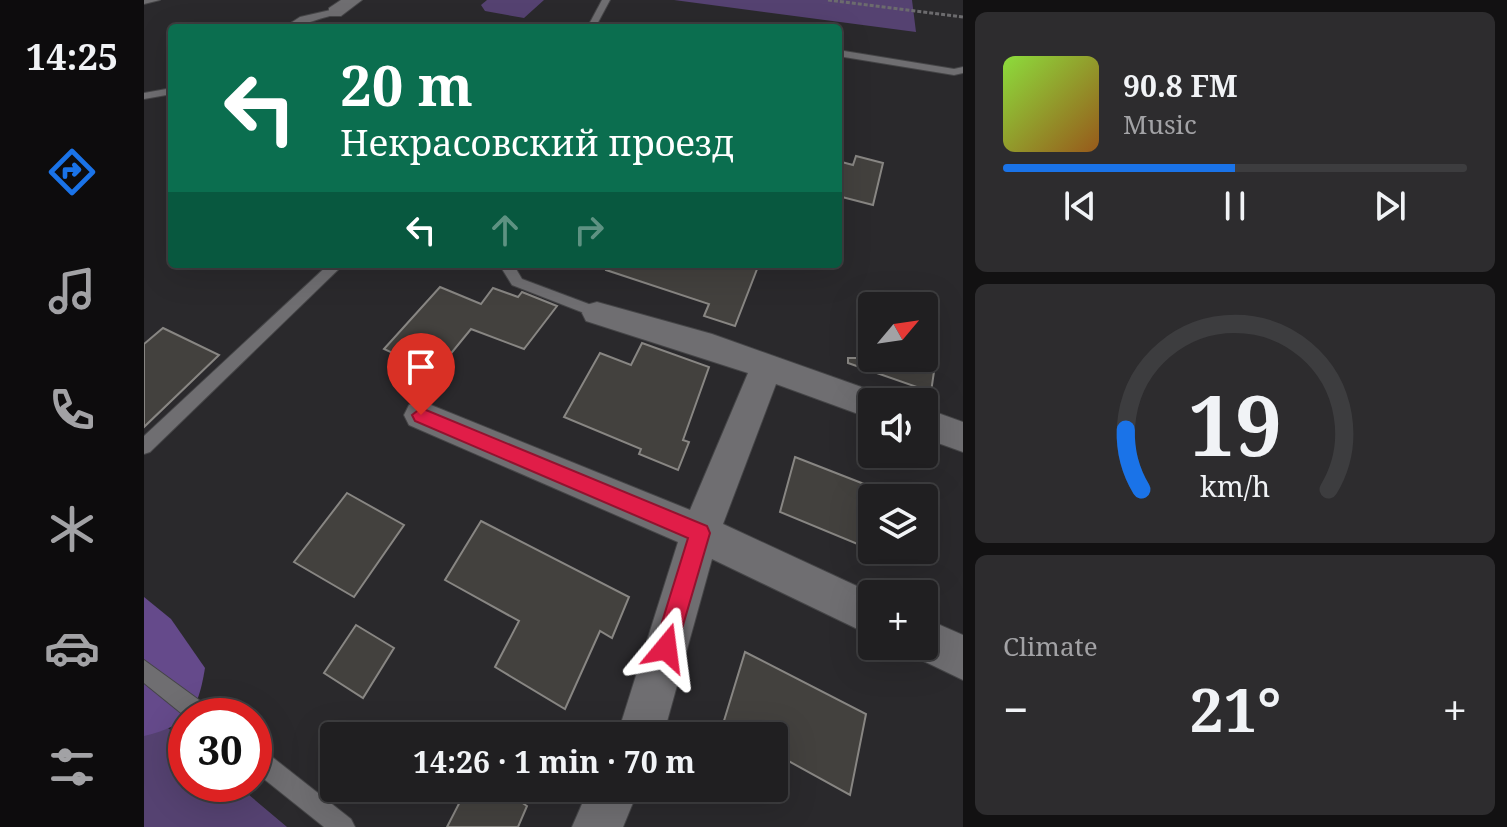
<!DOCTYPE html>
<html lang="en">
<head>
<meta charset="utf-8">
<style>
  body { margin:0; font-family:"Noto Serif",serif; background:#2d2c2e; color:#f1f3f6; height:100vh; display:flex; flex-direction:column; font-size:30px; white-space:nowrap }
  * { box-sizing:border-box; margin:0 }
  p { font-size:26px; color:#a2a2a5 }
  .icon { flex:none; width:44px; height:44px; fill:none; stroke:currentColor; stroke-width:2; stroke-linecap:round; stroke-linejoin:round }
  .map { position:relative; flex:1; overflow:hidden }
  .details { display:flex; flex-direction:column; gap:12px; padding:12px; background:#121112; width:544px }
  .details>* { flex:none }
  .guide { position:absolute; left:24px; top:24px; width:674px; height:244px; border-radius:8px; box-shadow:0 8px 32px #0002,0 0 0 2px #3d3d3f; background:#0b6e4f; color:#fff; overflow:hidden }
  .needle { width:52px; rotate:61deg }
  .tools { position:absolute; left:714px; top:292px; display:grid; gap:16px }
  .tools a { display:grid; place-items:center; width:80px; height:80px; border-radius:8px; background:#201f21; box-shadow:0 8px 32px #0002,0 0 0 2px #3d3d3f; font-size:40px }
  .speed { position:absolute; left:24px; top:698px; display:flex; gap:16px; font-size:40px; font-weight:700; text-align:center }
  .speed>* { display:grid; place-content:center; width:104px; height:104px; border-radius:50%; background:#201f21; box-shadow:0 8px 32px #0002,0 0 0 2px #3d3d3f; line-height:1 }
  .speed .limit { border:12px solid #d22; background:#fff; color:#111 }
  .pin { position:absolute; display:grid; place-items:center; width:68px; height:68px; color:#fff; margin:-82px -34px; border-radius:50% 50% 50% 0; rotate:-45deg; box-shadow:0 0 8px #0007 }
  .pin .icon { rotate:45deg }
  .me { position:absolute; width:88px; margin:-44px; rotate:16deg; stroke-linejoin:round; filter:drop-shadow(0 0 6px #0008) }
  .turn { display:flex; align-items:center; gap:28px; height:168px; padding:0 40px; font-size:36px }
  .turn .icon { width:104px; height:104px; stroke-width:2.5 }
  .turn b { display:block; font-size:56px; line-height:68px }
  .lanes { display:flex; align-items:center; height:76px; padding:0 40px; background:#0003; justify-content:center; gap:40px; direction:ltr }
  .lanes .off { opacity:.35 }
  .big { font-size:60px; font-weight:700; line-height:1.1 }
  .details .widget { flex:1; display:flex; flex-direction:column; justify-content:center; gap:12px; min-width:0; padding:0 28px; border-radius:12px; background:#2d2c2e }
  .details .dial { align-items:center; gap:0 }
  .dial svg { height:208px; overflow:visible; fill:none; stroke:#3d3d3f; stroke-width:7; stroke-linecap:round; text-anchor:middle }
  .dial text { fill:#f1f3f6; stroke:none }
  .song { display:flex; align-items:center; gap:24px }
  .cover { width:96px; height:96px; border-radius:12px; background:linear-gradient(135deg,hsl(90 70% 55%),hsl(30 70% 35%)) }
  .played { height:8px; border-radius:4px; background:linear-gradient(90deg,#1a73e8 50%,#3d3d3f 50%) }
  .keys { display:flex; justify-content:space-around; direction:ltr }
  .heat { display:flex; justify-content:space-between; align-items:center; font-size:44px; direction:ltr }
  .trip { position:absolute; left:176px; top:722px; width:468px; height:80px; border-radius:8px; background:#201f21; box-shadow:0 8px 32px #0002,0 0 0 2px #3d3d3f; font-weight:700; line-height:80px; text-align:center }
  main { display:flex; flex:1; min-height:0 }
  .dock { display:flex; flex-direction:column; width:144px; justify-content:space-around; align-items:center; background:#0d0c0d; color:#a2a2a5 }
  .dock .icon { width:56px; height:56px }
  .dock .current { color:#1a73e8 }
  .dock b { font-size:36px; color:#f1f3f6 }
  .map>svg:first-child { display:block }
  .green { fill:#554271 }
  .forest { fill:#654a8b }
  .building { fill:#43413e; stroke:#888683; stroke-width:2 }
  .lines { fill:none; stroke-linecap:round; stroke-linejoin:round }
  .service-casing { stroke:#454547; stroke-width:2 }
  .minor-casing { stroke:#454547; stroke-width:2 }
  .path { stroke:#6c6b6e; stroke-width:3; stroke-dasharray:4 2; stroke-linecap:butt }
  .service { fill:#6f6e71; fill-rule:evenodd }
  .minor { fill:#6f6e71; fill-rule:evenodd }
  .route { fill:#e11d48; stroke:#92132f; stroke-width:2 }
</style>
</head>
<body>
<main>
<nav class="dock">
<b>14:25</b>
<svg class="icon current" aria-label="directions" viewBox="0 0 24 24"><path d="M12 3l9 9-9 9-9-9zM9 14v-3h6M13 9l2 2-2 2"/></svg>
<svg class="icon" aria-label="music" viewBox="0 0 24 24"><path d="M9 18V5l10-2v13"/><circle cx="6" cy="18" r="3"/><circle cx="16" cy="16" r="3"/></svg>
<svg class="icon" aria-label="phone" viewBox="0 0 24 24"><path d="M5 4h4l2 5-3 2q2 4 5 5l2-3 5 2v4C11 20 4 13 5 4z"/></svg>
<svg class="icon" aria-label="climate" viewBox="0 0 24 24"><path d="M12 3v18M4 7l16 10M4 17L20 7"/></svg>
<svg class="icon" aria-label="car" viewBox="0 0 24 24"><path d="M5 17H2v-5l4-1 3-4h7l3 4 3 1v5h-3M9 17h6M6 11h13"/><circle cx="7" cy="17" r="2"/><circle cx="17" cy="17" r="2"/></svg>
<svg class="icon" aria-label="filters" viewBox="0 0 24 24"><path d="M4 7h16M4 17h16"/><circle cx="9" cy="7" r="2"/><circle cx="15" cy="17" r="2"/></svg>
</nav>
<div class="map">
<svg width="819" height="827" viewBox="0 0 819 827">
  <rect width="100%" height="100%" fill="#2a292c"/>
  <!-- green -->
  <g class="green">
    <path d="M343 0H400L380 18 341 11 337 5Z"/>
    <path d="M530 0H768L772 32Z"/>
    <path d="M0 708 42 743V784H92L143 827H0Z"/>
  </g>
  <!-- forest -->
  <path class="forest" d="M0 597 27 619 61 668C54 711 45 725 0 736Z"/>
  <!-- building -->
  <g class="building">
    <path d="M712 156 739 163 729 205 694 196V161L709 165Z"/>
    <path d="M463 264H615L591 326 560 316 565 304 462 270Z"/>
    <path d="M296 287 337 304 349 288 374 297 378 292 413 306 380 349 327 329 291 373 240 349Z"/>
    <path d="M19 328 75 355 0 427V344Z"/>
    <path d="M498 343 565 367 539 440 545 442 534 470 495 454 497 449 420 417 456 353 487 365Z"/>
    <path d="M704 358H792L787 392 704 363Z"/>
    <path d="M651 457 756 498H728V550L636 512Z"/>
    <path d="M203 493 260 525 210 597 150 562Z"/>
    <path d="M337 521 485 597 468 638 456 631 421 709 351 667 375 621 301 580Z"/>
    <path d="M212 625 250 648 219 698 180 673Z"/>
    <path d="M601 652 722 714 706 795 630 753V736H600L579 724Z"/>
    <path d="M323 788H356L383 806 374 827H303Z"/>
  </g>
  <g class="lines">
    <!-- service casing -->
    <g class="service-casing">
      <g id="service">
        <path d="M0 0H16L0 4Z"/>
        <path d="M458 0H466L451 28H443Z"/>
        <path d="M191 9 194 10V14C178 17 152 28 139 28L156 17Z"/>
        <path d="M694 50 810 69 819 67V73L810 75 694 56Z"/>
        <path d="M28 88V94L0 99V93Z"/>
        <path d="M185 264H200L6 452 0 454V436Z"/>
        <path d="M355 264H369L378 279 458 309 460 313 453 318 368 285Z"/>
        <path d="M0 660 66 708 69 716 42 717 0 683Z"/>
        <path d="M110 746 118 749 207 819 211 827H180L110 771Z"/>
      </g>
    </g>
    <!-- minor casing -->
    <g class="minor-casing">
      <g id="minor">
        <path d="M197 0H218L197 16H185V8Z"/>
        <path d="M453 302 568 334 740 395 743 402H728V419L632 384 579 524 730 594 728 636 568 559 519 736H473L534 542 265 425 260 415 265 405 277 401 546 510 604 373 442 321 438 313 442 305Z"/>
        <path d="M780 408 819 422V452L780 438Z"/>
        <path d="M780 618 819 635V680L765 654 761 646H780Z"/>
        <path d="M445 788H495L479 827H428Z"/>
      </g>
    </g>
    <!-- path -->
    <path class="path" d="M684 0 819 17"/>
    <!-- service -->
    <use href="#service" class="service"/>
    <!-- minor -->
    <use href="#minor" class="minor"/>
  </g>
  <!-- route -->
  <path class="route" d="M277 408 563 526 566 533 530 656 522 660 514 656 510 648 544 538 271 421 268 415Z"/>
</svg>
<div class="tools">
<a><svg class="needle" viewBox="-14 -14 28 28"><path d="M0-13l5 13h-10z" fill="#e53935"/><path d="M0 13l5-13h-10z" fill="#a2a2a5"/></svg></a>
<a><svg class="icon" aria-label="sound" viewBox="0 0 24 24"><path d="M4 9h4l5-4v14l-5-4H4zM17 9q2 3 0 6"/></svg></a>
<a><svg class="icon" aria-label="layers" viewBox="0 0 24 24"><path d="M12 4l9 5-9 5-9-5zM3 14l9 5 9-5"/></svg></a>
<a>+</a>
</div>
<div class="speed"><div class="limit">30</div></div>
<div class="pin" style="left:277px;top:415px;background:#d93025"><svg class="icon" aria-label="arrive" viewBox="0 0 24 24"><path d="M6 21V4h12l-3 4 3 4H6"/></svg></div>
<svg class="me" style="left:522px;top:648px" viewBox="-20 -20 40 40"><path d="M0-17L14 15 0 8-14 15z" fill="#e11d48" stroke="#fff" stroke-width="4"/></svg>
<div class="trip">14:26 · 1 min · 70 m</div>
<div class="guide">
<div class="turn"><svg class="icon" aria-label="left" viewBox="0 0 24 24"><path d="M17 20v-9H6M10 6l-5 5 5 5"/></svg><div><b>20 m</b>Некрасовский проезд</div></div>
<div class="lanes"><svg class="icon" aria-label="left" viewBox="0 0 24 24"><path d="M17 20v-9H6M10 6l-5 5 5 5"/></svg><svg class="icon off" aria-label="ahead" viewBox="0 0 24 24"><path d="M12 20V5M6 11l6-6 6 6"/></svg><svg class="icon off" aria-label="right" viewBox="0 0 24 24"><path d="M7 20v-9h11M14 6l5 5-5 5"/></svg></div>
</div>
</div>
<section class="details">
<div class="widget">
<div class="song"><i class="cover"></i><div><b>90.8 FM</b><p>Music</p></div></div>
<div class="played"></div>
<div class="keys"><svg class="icon" aria-label="previous" viewBox="0 0 24 24"><path d="M18 5L8 12l10 7zM5 5v14"/></svg><svg class="icon" aria-label="pause" viewBox="0 0 24 24"><path d="M8 5v14M16 5v14"/></svg><svg class="icon" aria-label="next" viewBox="0 0 24 24"><path d="M6 5l10 7-10 7zM19 5v14"/></svg></div>
</div>
<div class="widget dial"><svg viewBox="0 0 100 80">
<path d="M14 69A42 42 0 1 1 86 69"/>
<path d="M14 69A42 42 0 0 1 8 46" stroke="#1a73e8"/>
<text x="50" y="56" font-size="32" font-weight="700">19</text>
<text x="50" y="72" font-size="11">km/h</text>
</svg></div>
<div class="widget"><p>Climate</p>
<div class="heat"><a>−</a><b class="big">21°</b><a>+</a></div>
</div>
</section>
</main>
</body>
</html>
